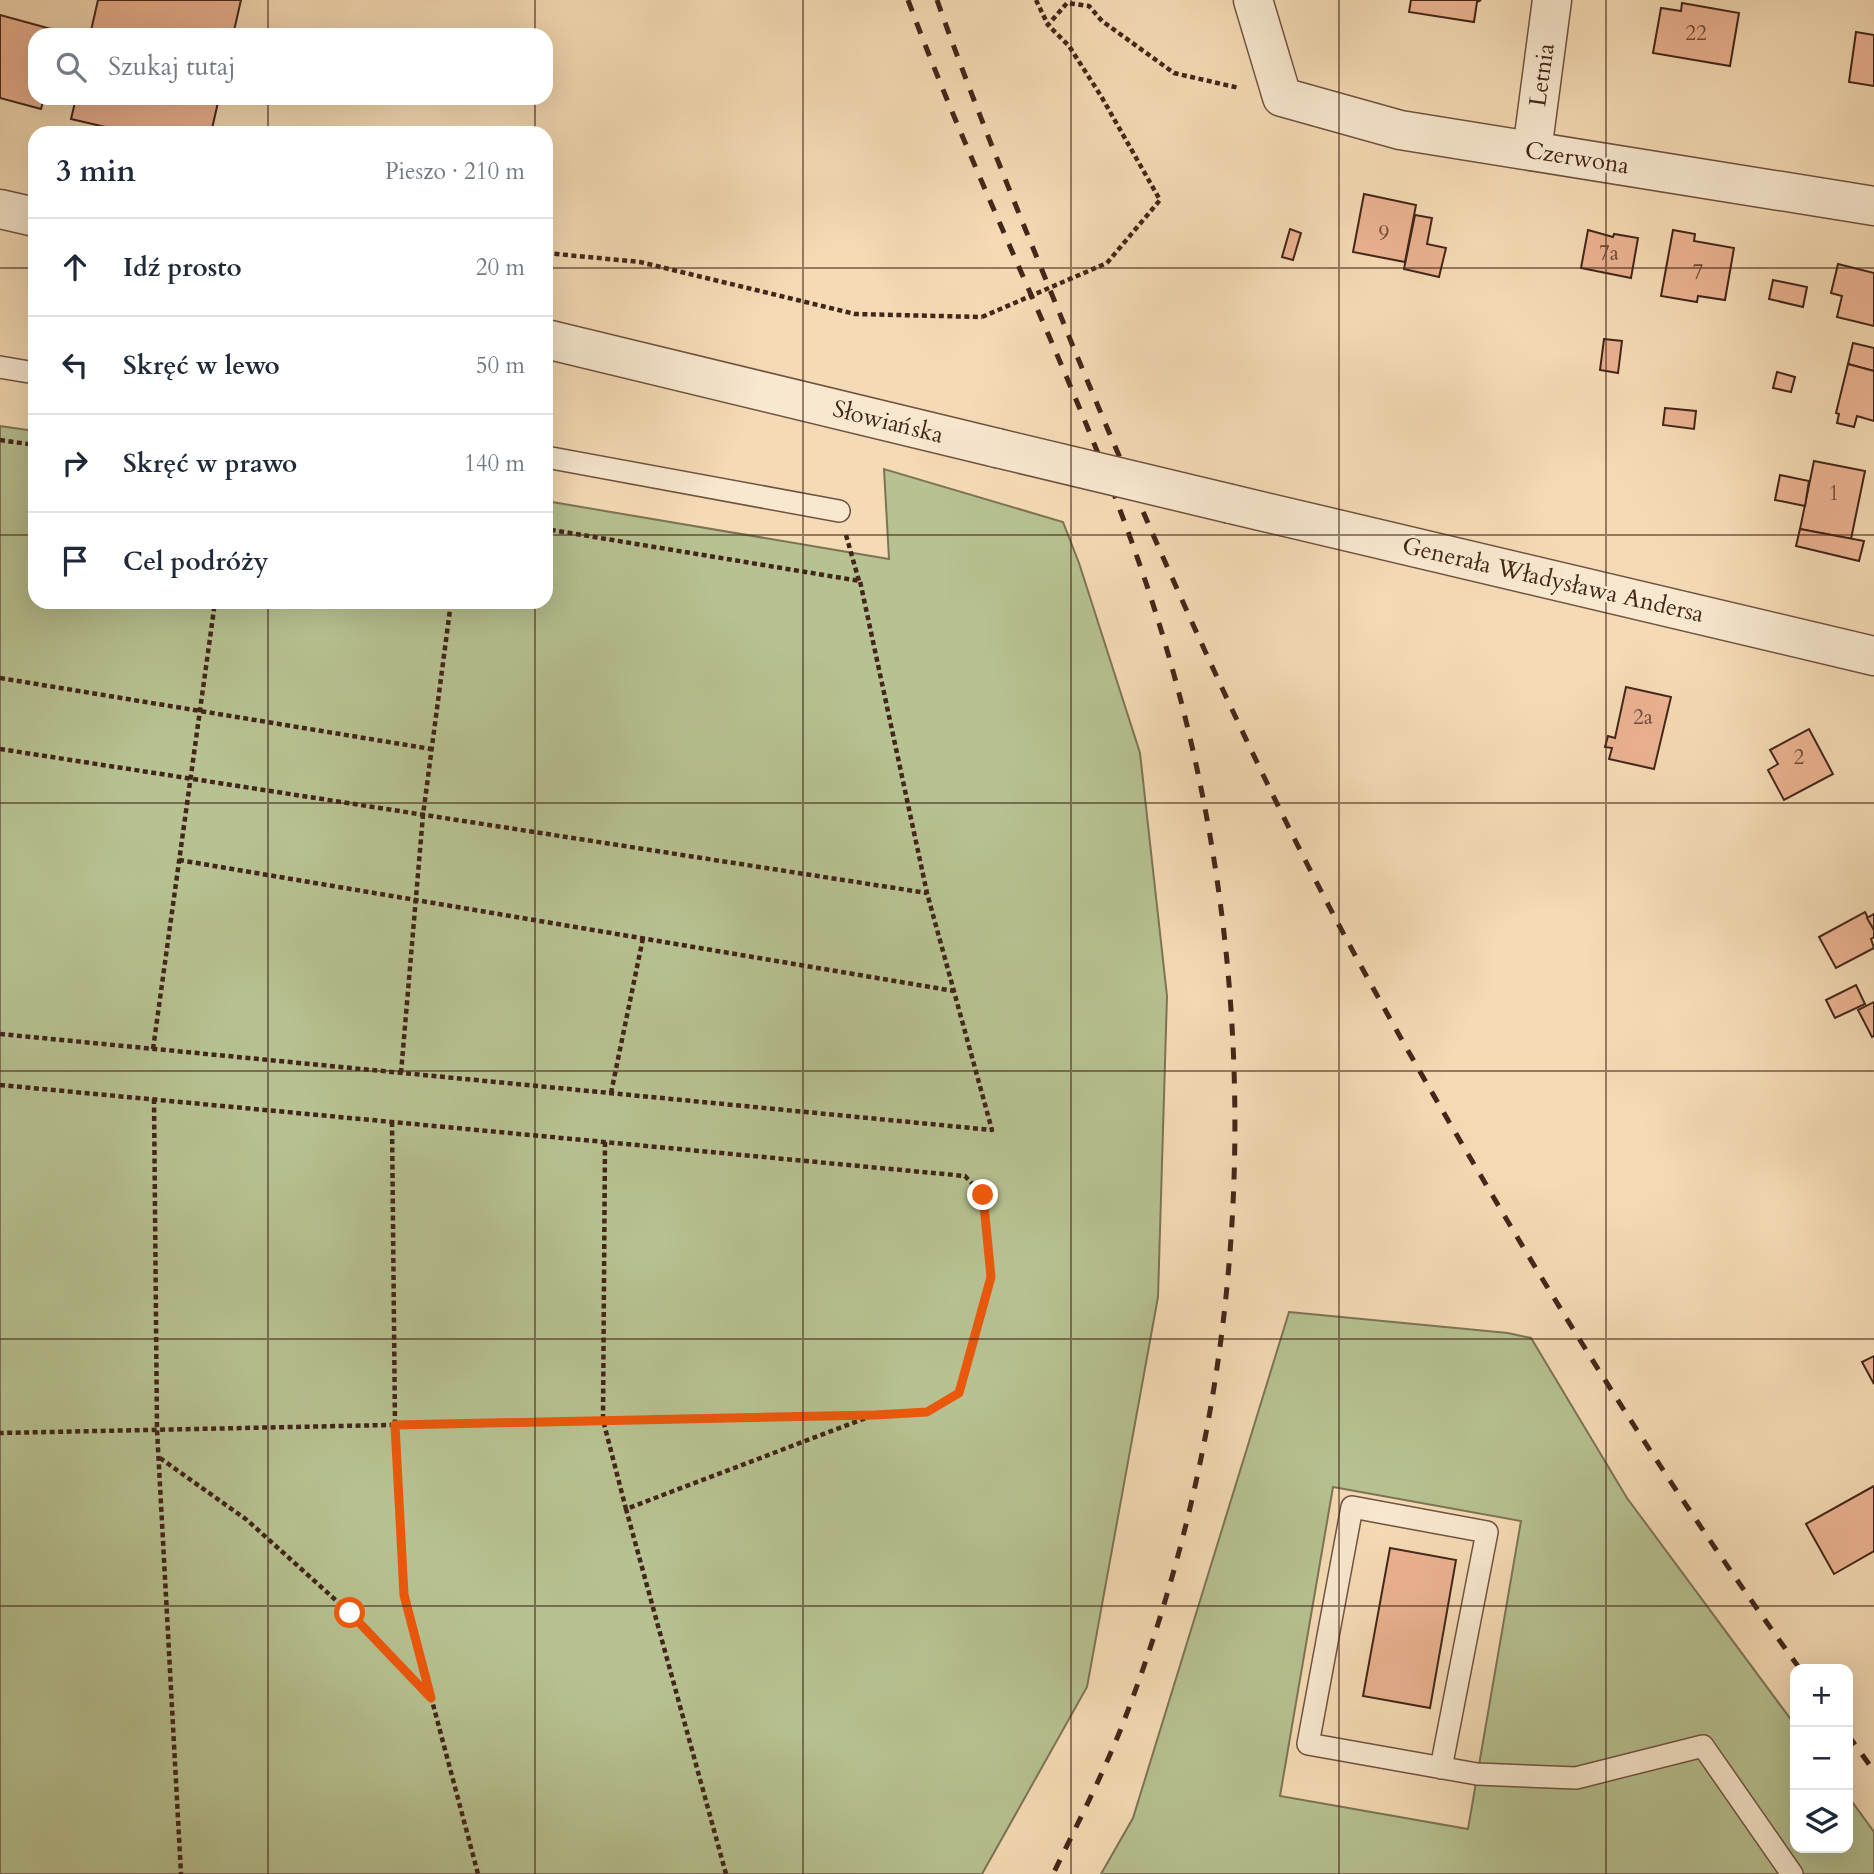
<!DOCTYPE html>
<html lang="pl">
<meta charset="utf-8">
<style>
:root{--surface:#fff;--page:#f6f6f7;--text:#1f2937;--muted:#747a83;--line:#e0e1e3}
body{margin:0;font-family:Cardo,serif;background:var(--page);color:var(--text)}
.controls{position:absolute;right:21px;bottom:21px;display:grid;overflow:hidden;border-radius:14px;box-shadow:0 7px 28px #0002}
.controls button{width:63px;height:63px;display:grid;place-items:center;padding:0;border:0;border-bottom:2px solid var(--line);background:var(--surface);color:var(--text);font:35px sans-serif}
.stop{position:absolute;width:21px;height:21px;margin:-16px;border:5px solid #ea580c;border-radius:50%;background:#fff}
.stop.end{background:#ea580c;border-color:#fff;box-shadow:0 2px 7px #0008}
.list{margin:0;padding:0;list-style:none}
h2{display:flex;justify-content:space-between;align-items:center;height:91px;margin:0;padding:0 28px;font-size:30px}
h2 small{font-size:23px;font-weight:400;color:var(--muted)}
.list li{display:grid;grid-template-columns:46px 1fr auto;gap:21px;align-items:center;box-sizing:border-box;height:98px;padding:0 28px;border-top:2px solid var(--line)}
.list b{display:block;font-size:26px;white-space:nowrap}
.list em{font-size:23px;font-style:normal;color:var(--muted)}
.icon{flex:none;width:38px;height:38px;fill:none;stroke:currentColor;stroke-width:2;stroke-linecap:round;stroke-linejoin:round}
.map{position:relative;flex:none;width:1874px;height:1874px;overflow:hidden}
.search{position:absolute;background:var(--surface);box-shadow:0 7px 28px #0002;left:28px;top:28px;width:525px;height:77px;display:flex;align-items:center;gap:18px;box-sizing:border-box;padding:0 24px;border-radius:21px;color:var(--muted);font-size:26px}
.panel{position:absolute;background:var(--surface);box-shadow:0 7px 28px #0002;left:28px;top:126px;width:525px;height:483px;border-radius:21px}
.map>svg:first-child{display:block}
.green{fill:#b7c191;stroke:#7d7456;stroke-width:2;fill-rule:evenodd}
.building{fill:#ecb392;stroke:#43261a;stroke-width:2}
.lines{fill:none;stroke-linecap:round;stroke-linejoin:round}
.service-casing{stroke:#705341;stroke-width:24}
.minor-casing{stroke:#705341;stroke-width:41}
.tertiary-casing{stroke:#705341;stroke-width:41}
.path{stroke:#43261a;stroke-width:4.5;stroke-dasharray:5 3.5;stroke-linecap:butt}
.service{stroke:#f8e8cf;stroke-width:21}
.minor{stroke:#f8e8cf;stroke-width:38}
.tertiary{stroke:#f8e8cf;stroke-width:38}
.rail{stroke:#43261a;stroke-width:5;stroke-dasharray:12 12;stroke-linecap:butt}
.tertiary-bridge-casing{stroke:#705341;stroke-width:41;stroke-linecap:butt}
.path-bridge{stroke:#43261a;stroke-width:4.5;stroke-dasharray:5 3.5;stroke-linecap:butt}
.tertiary-bridge{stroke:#f8e8cf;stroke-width:38}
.route{stroke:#ea580c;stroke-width:9}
.grid{fill:none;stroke:#43261a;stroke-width:2;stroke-opacity:0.55}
.labels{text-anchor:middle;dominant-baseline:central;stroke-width:5;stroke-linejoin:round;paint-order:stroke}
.number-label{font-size:21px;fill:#6d4938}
.street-label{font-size:24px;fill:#43261a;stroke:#f8e8cf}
</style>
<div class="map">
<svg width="1874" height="1874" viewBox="0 0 1874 1874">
<rect width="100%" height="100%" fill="#f5dbb5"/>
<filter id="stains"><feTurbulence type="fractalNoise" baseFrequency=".00286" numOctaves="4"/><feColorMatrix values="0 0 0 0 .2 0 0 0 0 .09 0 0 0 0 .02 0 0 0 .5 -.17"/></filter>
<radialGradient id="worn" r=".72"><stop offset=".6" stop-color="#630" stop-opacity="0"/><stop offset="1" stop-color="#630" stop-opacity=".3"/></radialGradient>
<g class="green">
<polygon points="0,426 35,431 35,602 546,602 546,501 889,559 884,469 1063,522 1079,563 1140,753 1167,996 1158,1297 1087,1687 982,1874 0,1874"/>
<path d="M1289,1312L1508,1333L1531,1338L1627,1498L1795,1725V1848H1848V1796L1874,1832V1874H1101L1133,1818ZM1333,1487L1521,1521L1468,1829L1280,1796Z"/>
</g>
<g class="building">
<polygon points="98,0 241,0 233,35 90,35"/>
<polygon points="1411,0 1481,0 1477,2 1474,22 1409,12"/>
<polygon points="1682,3 1739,13 1730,66 1653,53 1661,8 1681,11"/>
<polygon points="0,15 62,32 61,35 35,35 35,98 44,98 41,109 0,98"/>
<polygon points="1856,32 1874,35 1874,86 1849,82"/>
<polygon points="76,98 219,98 211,133 131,133 71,119"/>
<polygon points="1364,194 1416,205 1405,262 1353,252"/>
<polygon points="1415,215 1432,218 1427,244 1446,248 1439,277 1404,269"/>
<polygon points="1290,229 1301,233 1293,260 1282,257"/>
<polygon points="1588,230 1613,237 1614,234 1638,238 1631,278 1581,268"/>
<polygon points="1673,230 1695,234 1694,241 1734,248 1725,300 1698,296 1697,302 1661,296"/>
<polygon points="1838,264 1874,273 1874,326 1837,317 1842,296 1831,293"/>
<polygon points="1773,280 1807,287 1803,307 1769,299"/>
<polygon points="1604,339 1622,341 1618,373 1600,370"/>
<polygon points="1853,343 1874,348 1874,371 1848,364"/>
<polygon points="1848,364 1874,371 1874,421 1857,416 1854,427 1837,423 1839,414 1836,413"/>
<polygon points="1777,372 1795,377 1791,392 1773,388"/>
<polygon points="1665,408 1696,411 1694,429 1663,425"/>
<polygon points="1814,461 1865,471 1851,539 1800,529"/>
<polygon points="1780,475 1809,481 1805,506 1775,500"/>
<polygon points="1800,529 1864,541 1859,561 1796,546"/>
<polygon points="1626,687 1671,697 1654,769 1609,759 1612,748 1605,747 1608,736 1615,738"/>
<polygon points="1809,729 1833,774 1784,800 1768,770 1778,764 1770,750"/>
<polygon points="1865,912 1874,930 1874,937 1871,939 1874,948 1836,968 1819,937"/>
<polygon points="1874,914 1874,930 1867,918"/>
<polygon points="1856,985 1865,1004 1835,1018 1826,1000"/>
<polygon points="1874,1002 1874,1036 1872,1037 1858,1010"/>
<polygon points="1874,1356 1874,1384 1862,1362"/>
<polygon points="1874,1486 1874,1551 1834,1574 1806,1524"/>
<polygon points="1390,1548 1456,1560 1430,1708 1363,1696"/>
</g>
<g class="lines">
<defs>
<g id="service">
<polyline points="0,367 35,373"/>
<polyline points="546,457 839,511"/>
<polyline points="1441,1768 1487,1532 1352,1507 1308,1744 1477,1774 1576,1778 1703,1746 1792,1874"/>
</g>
<g id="minor">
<polyline points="1253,0 1282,97 1400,130 1874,206"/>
<polyline points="1532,151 1552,0"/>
</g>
<g id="tertiary">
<polyline points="0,209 35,217"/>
<polyline points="546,339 997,448"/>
<polyline points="1231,504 1874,656"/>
</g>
</defs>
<use href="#service" class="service-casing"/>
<use href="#minor" class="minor-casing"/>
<use href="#tertiary" class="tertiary-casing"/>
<g class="path">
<polyline points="1036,0 1048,25"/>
<polyline points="546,253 640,262 855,314 982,317"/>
<polyline points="1107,263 1160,200 1101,96 1069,46 1048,25 1067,3 1089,6 1102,21 1174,73 1239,88"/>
<polyline points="0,440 35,445"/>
<polyline points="846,535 859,581"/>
<polyline points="0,678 431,749"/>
<polyline points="0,749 927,893"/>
<polyline points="179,860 954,991"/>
<polyline points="0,1034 992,1130 927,893 860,581 546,529"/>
<polyline points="153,1049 215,602"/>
<polyline points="401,1073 423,815 451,602"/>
<polyline points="0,1085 965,1176 983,1195 991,1277 959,1393 927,1412 875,1415 0,1433"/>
<polyline points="611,1093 643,938"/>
<polyline points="154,1099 157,1430 181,1874"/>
<polyline points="392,1122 395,1425 404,1595 478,1874"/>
<polyline points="605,1142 603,1420 626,1509"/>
<polyline points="160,1458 247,1520 350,1613 430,1697"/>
<polyline points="726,1874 626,1509 871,1416"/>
</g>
<use href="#service" class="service"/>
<use href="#minor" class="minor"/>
<use href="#tertiary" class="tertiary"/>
<g class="rail">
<path d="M908,0C980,194 1076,378 1143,574C1272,952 1266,1360 1120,1731C1100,1780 1076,1827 1053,1874"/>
<path d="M937,0C978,116 1026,230 1072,344C1141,510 1213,675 1293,836C1351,952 1415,1065 1481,1176C1580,1345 1685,1510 1800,1669"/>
<polyline points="1848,1735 1874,1771"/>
</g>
<defs>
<polyline id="tertiary-bridge" points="997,448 1231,504"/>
</defs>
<use href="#tertiary-bridge" class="tertiary-bridge-casing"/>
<polyline class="path-bridge" points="982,317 1107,263"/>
<use href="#tertiary-bridge" class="tertiary-bridge"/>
</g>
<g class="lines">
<polyline class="route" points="350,1613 431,1698 404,1595 395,1425 875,1415 927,1412 959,1393 991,1277 983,1195"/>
</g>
<path class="grid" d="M268,0V35M535,0V35M803,0V1874M1071,0V1874M1339,0V1874M1606,0V1874M268,98V133M535,98V133M0,268H35M546,268H1874M0,535H35M546,535H1874M268,602V1874M535,602V1874M0,803H1874M0,1071H1874M0,1339H1874M0,1606H1874"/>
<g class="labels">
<g class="number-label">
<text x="1696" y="33">22</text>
<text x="1384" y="233">9</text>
<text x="1609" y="253">7a</text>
<text x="1698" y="272">7</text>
<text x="1834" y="493">1</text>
<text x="1643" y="717">2a</text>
<text x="1799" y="757">2</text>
</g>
<g class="street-label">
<text transform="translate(1542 75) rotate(-82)">Letnia</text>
<text transform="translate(1577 158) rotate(9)">Czerwona</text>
<text transform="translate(888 422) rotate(14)">Słowiańska</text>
<text transform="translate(1553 580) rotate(13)">Generała Władysława Andersa</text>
</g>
</g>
<rect width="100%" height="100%" filter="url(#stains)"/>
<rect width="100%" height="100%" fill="url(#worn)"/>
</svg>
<div class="controls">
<button>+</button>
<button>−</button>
<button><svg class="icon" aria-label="layers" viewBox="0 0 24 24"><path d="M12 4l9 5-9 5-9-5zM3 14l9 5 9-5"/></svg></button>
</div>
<div class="stop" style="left:350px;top:1613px"></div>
<div class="stop end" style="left:983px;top:1195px"></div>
<div class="search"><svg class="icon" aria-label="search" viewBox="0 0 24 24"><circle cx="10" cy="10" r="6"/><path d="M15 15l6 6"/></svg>Szukaj tutaj</div>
<section class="panel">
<h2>3 min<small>Pieszo · 210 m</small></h2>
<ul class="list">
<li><svg class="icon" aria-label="ahead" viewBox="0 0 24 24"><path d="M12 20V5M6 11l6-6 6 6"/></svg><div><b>Idź prosto</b></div><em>20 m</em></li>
<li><svg class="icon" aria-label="left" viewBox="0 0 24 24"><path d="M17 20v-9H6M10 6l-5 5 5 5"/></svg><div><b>Skręć w lewo</b></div><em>50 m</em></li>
<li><svg class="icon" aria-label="right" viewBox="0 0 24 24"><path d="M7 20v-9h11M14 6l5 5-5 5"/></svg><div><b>Skręć w prawo</b></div><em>140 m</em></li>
<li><svg class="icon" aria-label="arrive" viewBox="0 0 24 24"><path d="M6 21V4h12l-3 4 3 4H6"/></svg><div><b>Cel podróży</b></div></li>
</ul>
</section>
</div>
